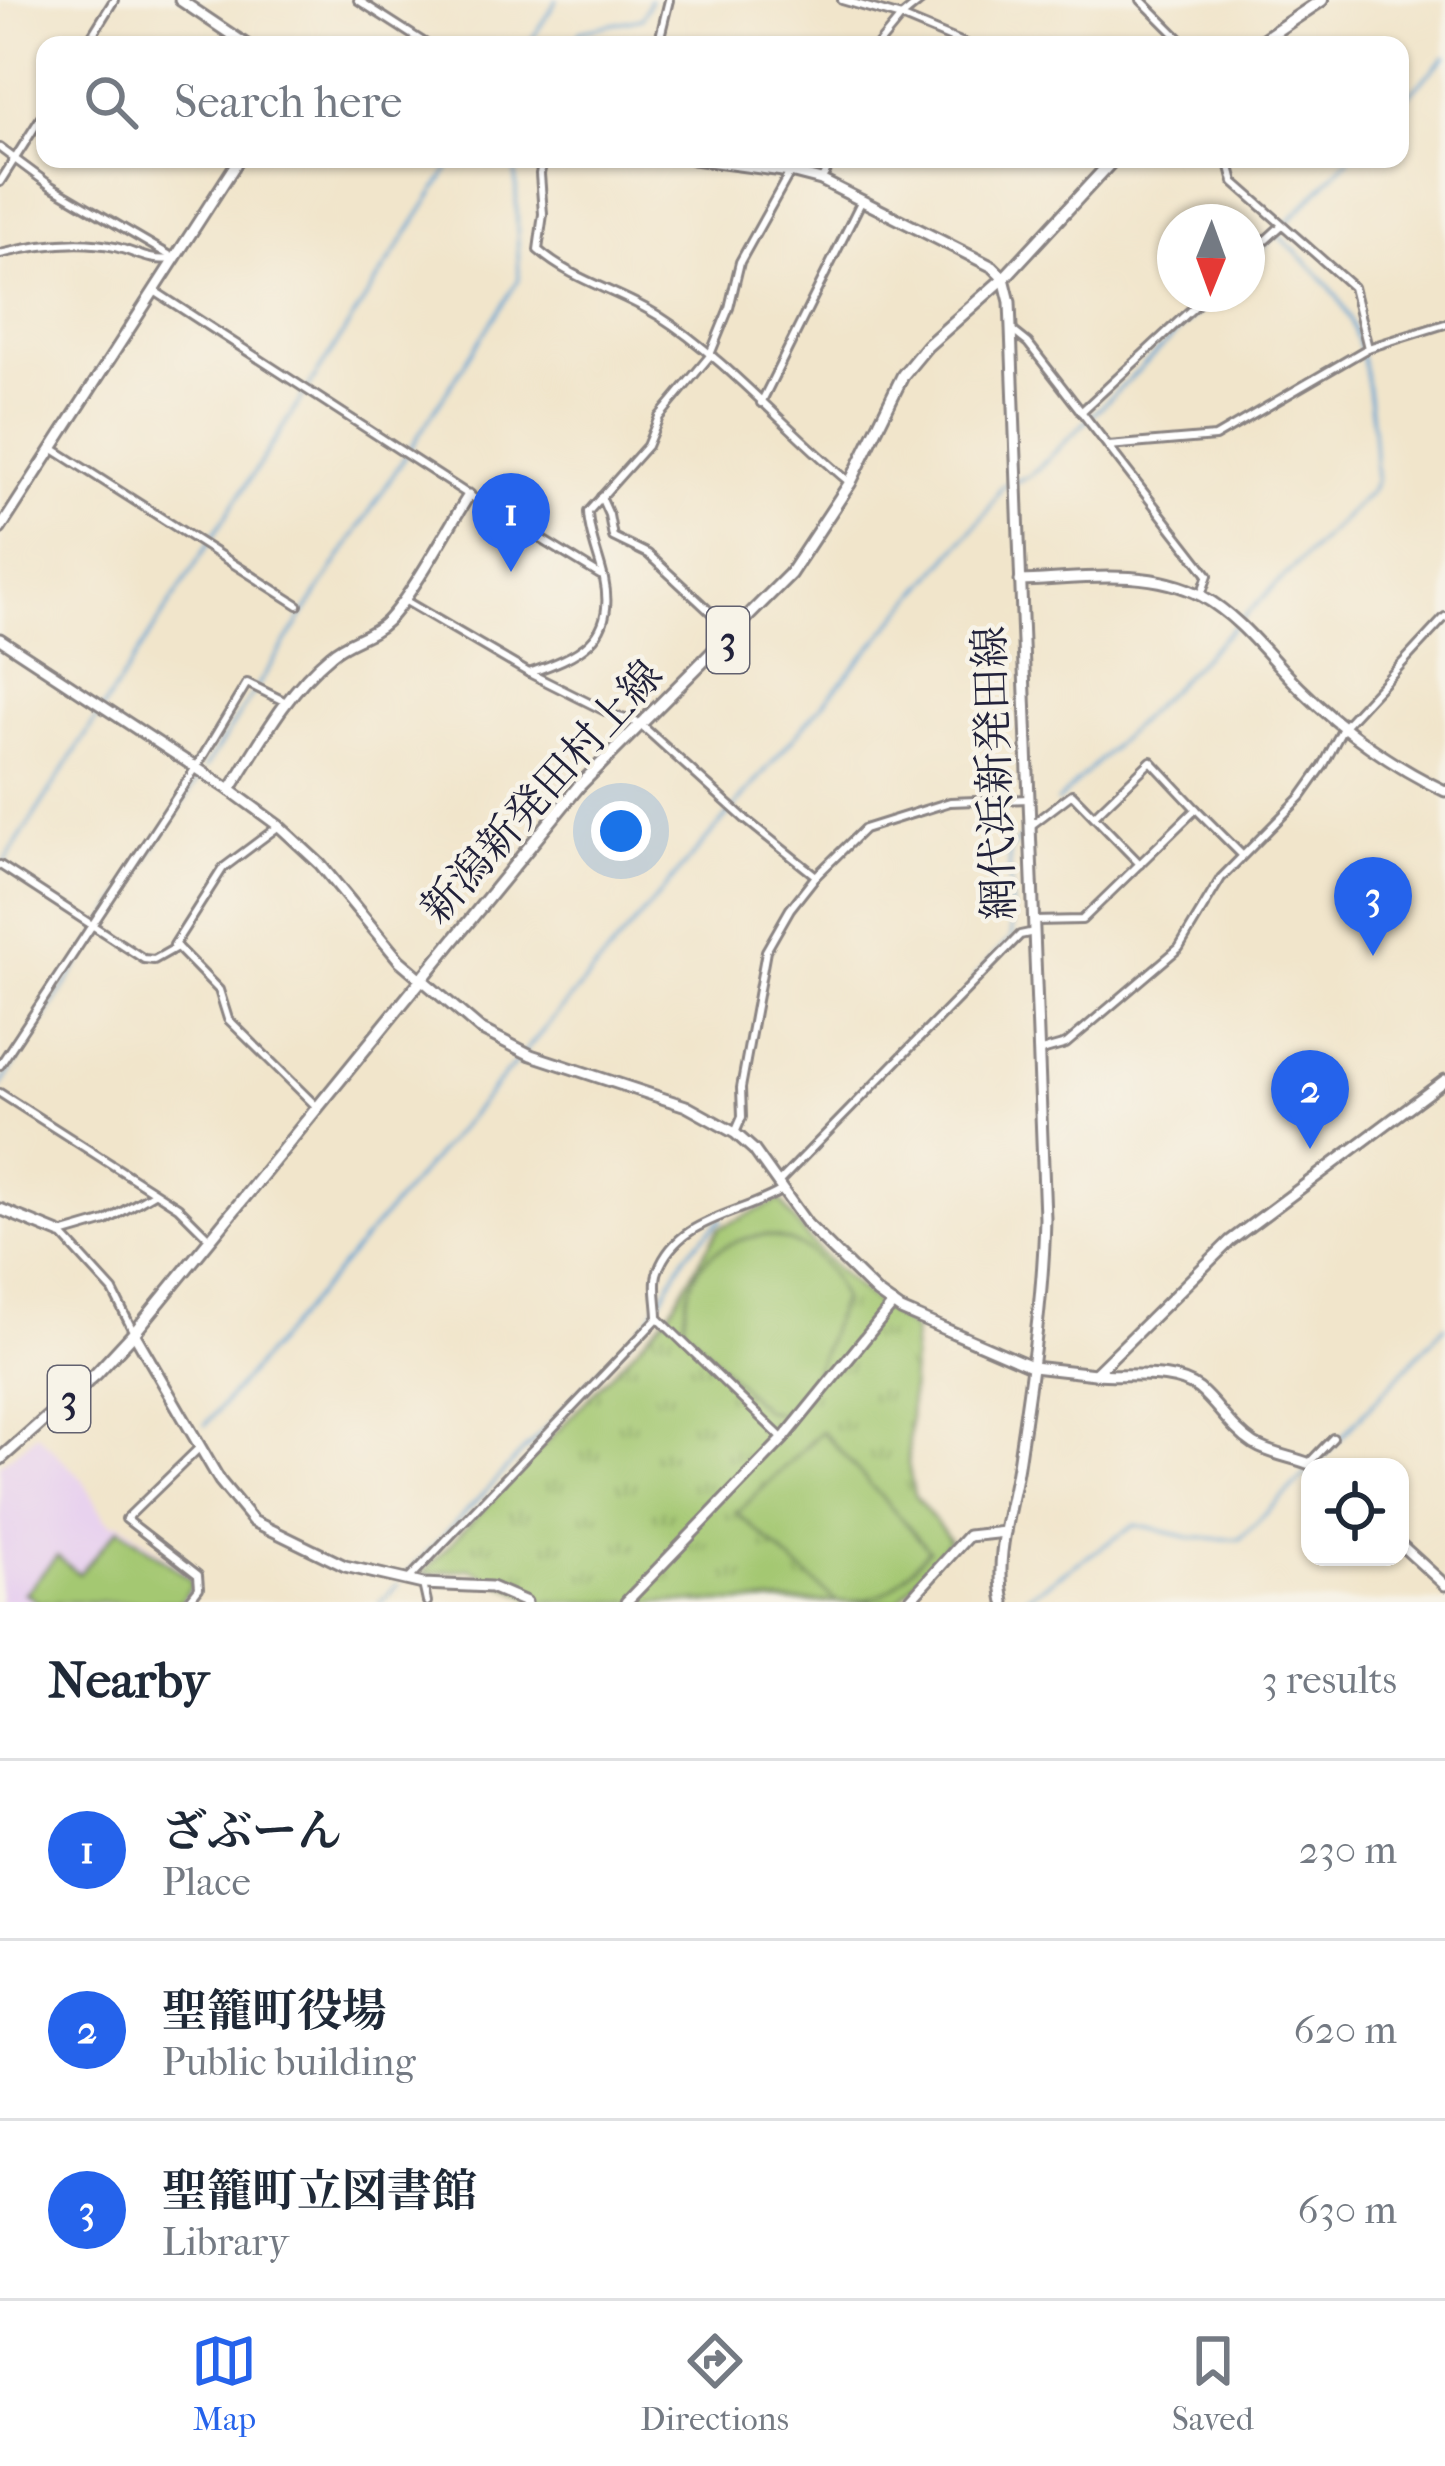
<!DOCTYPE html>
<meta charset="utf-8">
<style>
:root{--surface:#fff;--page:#f6f6f7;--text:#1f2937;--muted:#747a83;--line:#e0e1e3;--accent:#2563eb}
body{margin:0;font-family:"IM FELL French Canon","Noto Serif JP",serif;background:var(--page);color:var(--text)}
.controls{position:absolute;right:36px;bottom:36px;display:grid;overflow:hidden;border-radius:24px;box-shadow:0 3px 9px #0004}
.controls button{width:108px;height:108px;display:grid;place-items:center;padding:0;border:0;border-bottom:3px solid var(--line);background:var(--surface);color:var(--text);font:60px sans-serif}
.compass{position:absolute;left:1157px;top:204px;width:108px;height:108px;border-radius:50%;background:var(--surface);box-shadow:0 3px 9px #0004;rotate:181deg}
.you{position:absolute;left:621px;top:831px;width:42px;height:42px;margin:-30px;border:9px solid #fff;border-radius:50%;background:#1a73e8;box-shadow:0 0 0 18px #1a73e833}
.badge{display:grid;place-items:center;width:78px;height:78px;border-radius:50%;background:var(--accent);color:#fff;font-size:39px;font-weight:700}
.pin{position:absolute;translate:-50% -99px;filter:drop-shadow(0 3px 6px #0008)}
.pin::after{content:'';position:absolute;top:63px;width:42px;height:36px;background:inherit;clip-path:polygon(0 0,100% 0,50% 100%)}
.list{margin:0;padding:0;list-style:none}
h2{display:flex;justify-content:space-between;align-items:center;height:156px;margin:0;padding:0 48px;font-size:51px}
h2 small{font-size:39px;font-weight:400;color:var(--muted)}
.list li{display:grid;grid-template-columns:78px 1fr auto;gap:36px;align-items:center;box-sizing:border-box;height:180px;padding:0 48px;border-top:3px solid var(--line)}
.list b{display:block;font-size:45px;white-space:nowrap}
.list p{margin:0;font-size:39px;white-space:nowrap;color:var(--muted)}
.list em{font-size:39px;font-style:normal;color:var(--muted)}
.icon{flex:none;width:66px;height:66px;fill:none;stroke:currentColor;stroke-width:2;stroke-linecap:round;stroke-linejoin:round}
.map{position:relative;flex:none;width:1445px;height:1602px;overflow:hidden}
.search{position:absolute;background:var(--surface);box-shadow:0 3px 9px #0004;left:36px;right:36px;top:36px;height:132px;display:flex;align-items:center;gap:30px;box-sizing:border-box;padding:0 42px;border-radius:24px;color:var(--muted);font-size:45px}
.sheet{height:696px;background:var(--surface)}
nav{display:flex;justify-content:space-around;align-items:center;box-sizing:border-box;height:168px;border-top:3px solid var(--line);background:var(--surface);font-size:33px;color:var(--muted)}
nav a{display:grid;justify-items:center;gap:6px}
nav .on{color:var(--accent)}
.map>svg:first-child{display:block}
.built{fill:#e8d2ee}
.park{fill:url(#park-tufts);stroke:#637556;stroke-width:3}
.pitch{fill:#a4c872;stroke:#637556;stroke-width:3}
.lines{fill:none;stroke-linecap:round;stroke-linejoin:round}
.stream{stroke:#5da0d1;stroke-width:3}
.street-casing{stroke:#8a8483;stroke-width:12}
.secondary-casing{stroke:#8a8483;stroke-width:15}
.primary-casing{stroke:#8a8483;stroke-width:16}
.street{stroke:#fff;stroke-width:6}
.secondary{stroke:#fff;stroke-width:9}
.primary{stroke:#fff;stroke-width:10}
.labels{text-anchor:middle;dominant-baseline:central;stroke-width:9;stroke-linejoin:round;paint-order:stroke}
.shield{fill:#f7f3e8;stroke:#62616f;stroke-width:3}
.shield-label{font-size:39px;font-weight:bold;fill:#22223b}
.street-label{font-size:42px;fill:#22223b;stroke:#f7f3e8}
</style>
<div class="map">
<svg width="1445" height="1602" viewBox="0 0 1445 1602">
<defs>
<pattern id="park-tufts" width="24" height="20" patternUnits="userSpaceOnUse" patternTransform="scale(3)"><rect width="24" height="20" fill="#a4c872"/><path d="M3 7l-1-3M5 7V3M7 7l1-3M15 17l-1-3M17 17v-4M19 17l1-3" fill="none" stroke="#85a25f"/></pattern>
</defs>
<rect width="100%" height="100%" fill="#f7f3e8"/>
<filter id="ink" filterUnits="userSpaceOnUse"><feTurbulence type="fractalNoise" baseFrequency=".00833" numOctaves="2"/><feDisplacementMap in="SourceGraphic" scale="24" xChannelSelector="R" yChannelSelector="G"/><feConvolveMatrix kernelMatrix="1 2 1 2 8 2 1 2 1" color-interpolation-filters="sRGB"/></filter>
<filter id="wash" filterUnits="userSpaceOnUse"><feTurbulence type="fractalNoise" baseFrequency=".004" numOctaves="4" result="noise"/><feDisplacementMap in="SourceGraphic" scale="48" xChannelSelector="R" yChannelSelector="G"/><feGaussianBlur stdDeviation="2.7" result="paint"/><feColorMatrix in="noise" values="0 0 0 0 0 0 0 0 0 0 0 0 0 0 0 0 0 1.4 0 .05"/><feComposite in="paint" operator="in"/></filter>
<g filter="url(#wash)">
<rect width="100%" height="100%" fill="#f1e5cb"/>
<polygon class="built" points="37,1434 82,1479 105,1518 112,1524 120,1523 196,1580 198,1586 185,1602 0,1602 0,1465"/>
<path class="park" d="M781,1200C812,1254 863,1295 914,1330L908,1463L914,1495L950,1540L897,1602H539L470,1569L422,1574L668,1314L719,1228Z"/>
<g class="pitch">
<path d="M765,1235C806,1242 828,1260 842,1298C827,1335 816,1394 781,1414L764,1410L684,1326C685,1270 709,1242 765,1235Z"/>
<path d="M822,1431L929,1550C895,1586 889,1602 837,1602L737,1513Z"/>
<polygon points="119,1528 189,1578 192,1585 180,1602 38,1602 25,1593 57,1556 79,1574"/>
</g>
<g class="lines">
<g class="stream">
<polyline points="528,45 557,0"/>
<polyline points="574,45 580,31 642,18 650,0"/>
<polyline points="1400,104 1445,57"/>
<polyline points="1247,264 1349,159"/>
<polyline points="205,768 519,279 515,159"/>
<path d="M1057,802L1371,491L1376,481C1375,432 1367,346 1342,304C1326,278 1299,256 1277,234"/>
<polyline points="0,869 455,159"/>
<polyline points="974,978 1012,937 1009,851 1028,830"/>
<polyline points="0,1087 200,776"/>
<polyline points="782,1185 821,1143"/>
<polyline points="205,1425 987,512 1002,486 1030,476 1217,294"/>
<polyline points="1322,1458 1445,1326"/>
<polyline points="404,1577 651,1317 686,1254 722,1219"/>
<polyline points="380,1602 398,1584"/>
<polyline points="1019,1602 1135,1525 1192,1538 1240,1539 1309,1471"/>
</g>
</g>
</g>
<g filter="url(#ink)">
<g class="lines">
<defs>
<g id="street">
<polyline points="358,0 428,45"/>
<polyline points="842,0 901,17 968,45"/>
<polyline points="1141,0 1186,45"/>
<polyline points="86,45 114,0"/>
<polyline points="658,45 669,0"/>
<polyline points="878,45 901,17 922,0"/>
<polyline points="0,148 51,186 174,258"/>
<path d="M543,159L540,174L543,214L538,250C573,281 620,291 659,316C725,358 787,430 848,481"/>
<polyline points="1228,159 1234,182 1353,287 1368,348"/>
<polyline points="821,180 834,159"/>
<polyline points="0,182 45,111"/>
<path d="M0,254C36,245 78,239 115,247C136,252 149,262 171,259"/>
<polyline points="1247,257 1281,226"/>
<polyline points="156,292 469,495 600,575"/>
<polyline points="1013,331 1028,343 1208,575 1201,595"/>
<polyline points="761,403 861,202"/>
<polyline points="1081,412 1208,294"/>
<polyline points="1108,446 1215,437 1368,348 1445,324"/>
<polyline points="52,448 298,605"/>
<polyline points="601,497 609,515 613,537 648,554 734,634"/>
<polyline points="404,600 529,673 615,716 639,723 745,819 816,876"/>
<path d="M529,673C578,656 617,640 604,579C599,556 589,536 588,512L647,446L659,417L709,357L729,308L740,262L790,172"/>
<polyline points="1094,816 1151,761 1196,809"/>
<polyline points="1030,826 1072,794 1140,864"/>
<polyline points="0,865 144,959 154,960 177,947 174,945 223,868 279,826"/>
<polyline points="1034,921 1082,920 1196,809 1242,855"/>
<polyline points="177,947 219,990 228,1019 317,1107"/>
<polyline points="1038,1052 1066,1044 1179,948 1221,878 1301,797 1323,766 1344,726 1445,617"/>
<polyline points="0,1065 197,766 247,683 286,702"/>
<polyline points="0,1093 178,1207 208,1237"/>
<polyline points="735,1133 742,1117 741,1088 766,951 790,909 816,876 864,829 950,802 1028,799"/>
<polyline points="778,1183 1020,935 1034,932"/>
<path d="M782,1190C739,1216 678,1217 658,1271C653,1283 658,1304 658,1318L783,1439"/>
<polyline points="61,1234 106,1221 154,1193"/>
<polyline points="62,1235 113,1291 134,1333"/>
<polyline points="1309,1463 1333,1438"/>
<polyline points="408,1580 658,1318"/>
<polyline points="423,1584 427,1602"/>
<polyline points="188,1602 199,1588 198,1575 126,1519 199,1448"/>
</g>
<g id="secondary">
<polyline points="180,0 247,45"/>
<path d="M693,159L790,172L821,180L993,267L1004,278L1010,302L1045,1218C1043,1302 1030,1383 1018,1465C1011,1510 994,1556 1004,1602"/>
<path d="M469,495C447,529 413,594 387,621C371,637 348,640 331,655C287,691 260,742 230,790L279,826L320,864L399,960L480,1029L531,1055L686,1106L735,1133L754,1150L807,1224L877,1293L901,1310L1033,1367L1095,1374L1230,1241L1445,1080"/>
<polyline points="0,529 239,159"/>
<path d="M1020,581C1078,579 1148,567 1202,596C1243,619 1269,658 1302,690C1342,730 1394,767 1445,791"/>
<polyline points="0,639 230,790"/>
<polyline points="0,1209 61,1234"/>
<polyline points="134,1333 220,1481 253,1521 345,1566 423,1584 491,1587 526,1602"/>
<path d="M1095,1374C1126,1377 1173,1369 1199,1389C1219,1406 1231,1429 1254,1444C1273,1456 1297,1457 1317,1467"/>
<polyline points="1400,1544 1445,1585"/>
<polyline points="626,1602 783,1439 893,1304"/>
<polyline points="908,1602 968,1536 1005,1532"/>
</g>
<g id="primary">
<polyline points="1255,45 1322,0"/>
<polyline points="0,1459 96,1374 134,1333 579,786 790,574 850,483 903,375 927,346 1004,278 1114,159"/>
</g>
</defs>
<use href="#street" class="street-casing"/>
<use href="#secondary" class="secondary-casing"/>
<use href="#primary" class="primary-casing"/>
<use href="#street" class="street"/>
<use href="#secondary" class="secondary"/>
<use href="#primary" class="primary"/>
</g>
</g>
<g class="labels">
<g class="shield">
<rect x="707" y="607" width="42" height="66" rx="9"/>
<rect x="48" y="1366" width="42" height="66" rx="9"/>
</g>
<g class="shield-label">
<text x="728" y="640">3</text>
<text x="69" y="1399">3</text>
</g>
<g class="street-label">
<text transform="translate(995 773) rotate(-92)">網代浜新発田線</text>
<text transform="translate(542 792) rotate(-48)">新潟新発田村上線</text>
</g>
</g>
</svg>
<div class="controls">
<button><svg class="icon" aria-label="locate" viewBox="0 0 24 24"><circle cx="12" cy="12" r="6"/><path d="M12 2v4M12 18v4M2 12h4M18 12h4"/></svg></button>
</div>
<svg class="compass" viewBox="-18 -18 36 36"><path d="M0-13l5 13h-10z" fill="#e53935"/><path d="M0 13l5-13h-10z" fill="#747a83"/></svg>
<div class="you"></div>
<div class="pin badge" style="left:511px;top:572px">1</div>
<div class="pin badge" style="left:1310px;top:1149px">2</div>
<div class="pin badge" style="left:1373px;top:956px">3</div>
<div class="search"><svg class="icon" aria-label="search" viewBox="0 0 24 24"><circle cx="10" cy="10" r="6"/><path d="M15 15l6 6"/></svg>Search here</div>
</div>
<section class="sheet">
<h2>Nearby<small>3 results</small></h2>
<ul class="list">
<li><span class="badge">1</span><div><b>ざぶーん</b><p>Place</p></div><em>230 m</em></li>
<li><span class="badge">2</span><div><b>聖籠町役場</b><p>Public building</p></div><em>620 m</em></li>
<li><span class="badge">3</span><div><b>聖籠町立図書館</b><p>Library</p></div><em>630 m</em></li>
</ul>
</section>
<nav>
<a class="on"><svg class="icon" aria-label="map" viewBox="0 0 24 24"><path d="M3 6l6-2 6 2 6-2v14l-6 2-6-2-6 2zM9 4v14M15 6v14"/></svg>Map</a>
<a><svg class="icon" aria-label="directions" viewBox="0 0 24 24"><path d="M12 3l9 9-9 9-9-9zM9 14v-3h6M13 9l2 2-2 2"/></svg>Directions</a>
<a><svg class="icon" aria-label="saved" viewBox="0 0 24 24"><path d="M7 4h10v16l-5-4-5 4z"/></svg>Saved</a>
</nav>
